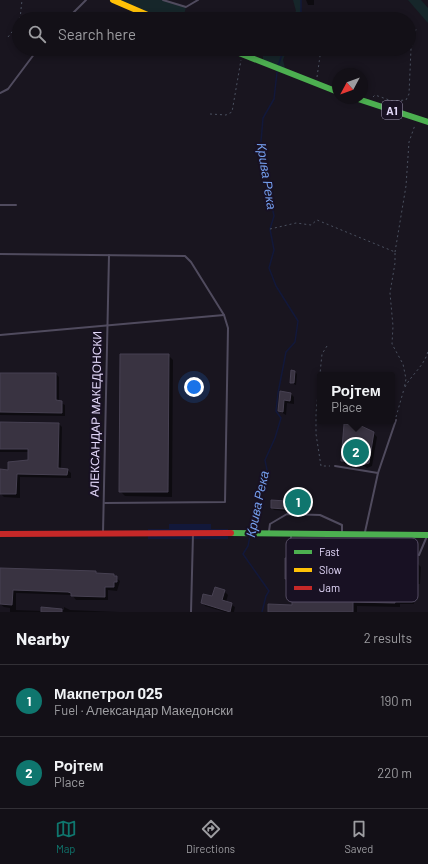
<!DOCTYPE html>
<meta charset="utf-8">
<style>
:root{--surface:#131017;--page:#1c1920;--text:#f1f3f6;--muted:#9d9da1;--line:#323036;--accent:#0f766e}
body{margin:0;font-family:Barlow,sans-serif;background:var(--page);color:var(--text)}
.compass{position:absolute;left:332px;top:68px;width:36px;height:36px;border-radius:50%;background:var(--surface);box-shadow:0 2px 6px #0003;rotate:229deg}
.you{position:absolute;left:194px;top:387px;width:14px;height:14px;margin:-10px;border:3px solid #fff;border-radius:50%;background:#1a73e8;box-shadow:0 0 0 6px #1a73e833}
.badge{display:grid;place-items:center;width:26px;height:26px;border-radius:50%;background:var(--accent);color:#fff;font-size:13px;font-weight:700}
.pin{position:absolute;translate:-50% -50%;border:2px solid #fff;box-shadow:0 1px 4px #0006}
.popup{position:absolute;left:317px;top:372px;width:78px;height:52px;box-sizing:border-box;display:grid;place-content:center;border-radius:4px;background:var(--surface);filter:drop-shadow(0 1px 3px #0005);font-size:13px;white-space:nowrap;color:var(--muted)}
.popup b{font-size:15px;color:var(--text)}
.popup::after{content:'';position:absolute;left:50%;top:100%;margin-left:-8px;border:8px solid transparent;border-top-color:var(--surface)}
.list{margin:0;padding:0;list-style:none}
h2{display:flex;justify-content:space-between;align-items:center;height:52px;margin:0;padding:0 16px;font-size:17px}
h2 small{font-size:13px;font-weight:400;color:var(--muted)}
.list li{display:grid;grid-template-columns:26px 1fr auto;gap:12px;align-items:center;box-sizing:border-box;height:72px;padding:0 16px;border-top:1px solid var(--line)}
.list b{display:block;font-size:15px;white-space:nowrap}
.list p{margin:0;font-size:13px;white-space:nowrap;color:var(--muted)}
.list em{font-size:13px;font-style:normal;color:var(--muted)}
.icon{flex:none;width:22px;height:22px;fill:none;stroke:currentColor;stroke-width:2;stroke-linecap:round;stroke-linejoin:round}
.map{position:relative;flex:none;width:428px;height:612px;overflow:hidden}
.search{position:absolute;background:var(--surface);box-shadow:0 2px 6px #0003;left:12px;right:12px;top:12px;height:44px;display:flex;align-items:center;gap:10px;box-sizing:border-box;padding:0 14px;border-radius:22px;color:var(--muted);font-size:15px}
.sheet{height:196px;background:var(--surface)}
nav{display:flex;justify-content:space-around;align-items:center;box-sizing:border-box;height:56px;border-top:1px solid var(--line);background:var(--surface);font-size:11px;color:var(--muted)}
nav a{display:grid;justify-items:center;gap:2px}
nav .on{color:var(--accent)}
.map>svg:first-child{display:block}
.green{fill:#16262a}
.water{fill:#12183a}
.shadow{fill:#0007}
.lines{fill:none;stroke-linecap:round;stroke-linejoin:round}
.stream{stroke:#12183a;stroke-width:1.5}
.building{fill:#393341;stroke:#474152}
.path{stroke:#4b5160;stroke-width:1;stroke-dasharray:2 3;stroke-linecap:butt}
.lane{stroke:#504b5e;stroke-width:2}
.fast{stroke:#4caf50;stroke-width:6}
.slow{stroke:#ffc107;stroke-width:6}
.jam{stroke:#c62828;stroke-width:6}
.labels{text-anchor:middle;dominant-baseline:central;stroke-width:4;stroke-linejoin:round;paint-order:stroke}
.shield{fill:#181123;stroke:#a69cba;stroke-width:1}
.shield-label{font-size:11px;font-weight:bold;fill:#e3d8fa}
.street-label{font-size:12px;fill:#e3d8fa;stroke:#181123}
.water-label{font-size:13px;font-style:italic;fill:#749eed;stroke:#181123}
.key{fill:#181123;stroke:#554d64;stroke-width:1}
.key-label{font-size:11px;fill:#e3d8fa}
</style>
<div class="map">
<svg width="428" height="612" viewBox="0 0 428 612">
<rect width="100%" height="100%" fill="#19151f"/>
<g class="green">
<polygon points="113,0 163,0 186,7 183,19 157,19"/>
<polygon points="293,0 301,0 301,15 299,19 290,19 296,11"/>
<polygon points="408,0 421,0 428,8 428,23"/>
<polygon points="266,49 287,49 283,60 286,72 263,63 263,53"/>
</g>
<polygon class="water" points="169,524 211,524 211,529 228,529 228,539 148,539 148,529 169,529"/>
<g class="shadow">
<polygon points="306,0 314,0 314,5 308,5"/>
<polygon points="168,355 173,360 172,497 125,496 120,491"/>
<polygon points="295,372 297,374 296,385 291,383"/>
<polygon points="0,374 56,374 59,377 59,402 65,405 65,416 0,415"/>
<polygon points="281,393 291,394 294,397 294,404 287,403 286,415 279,411"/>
<polygon points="0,423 59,424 62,427 61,469 67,470 71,473 71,478 20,477 20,498 4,497 1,494 9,471 29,461 29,452 0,452"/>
<polygon points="373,433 377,437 372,466 367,468 364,466 345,464 342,460"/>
<polygon points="298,500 306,507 302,510 302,513 296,511"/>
<polygon points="286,502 288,505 287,511 274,510 272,508"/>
<polygon points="302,555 401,557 406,561 416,562 421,567 420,584 416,584 416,599 414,599 414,604 400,604 400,607 357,606 357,612 269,612 292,606 293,583 286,578 302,560"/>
<polygon points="0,569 113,575 120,581 117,591 108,590 108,600 76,600 72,595 16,593 16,610 42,611 42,608 64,610 64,607 70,610 119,612 10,612 10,608 4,607 0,604"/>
<polygon points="224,591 228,595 226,602 235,607 234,612 225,612 205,606 202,602"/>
</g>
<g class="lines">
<g class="stream">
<polyline points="299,19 301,15 301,0"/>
<polyline points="278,66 284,49"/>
<polyline points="251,532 267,470 265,460 275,438 281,418 276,411 278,393 286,352 295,342 298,321 276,286 269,268 274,250 270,229 274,216 266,177 266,155 261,141 263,118 274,99 277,72"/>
<polyline points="250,536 248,546 243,554 269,591 266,596 262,612"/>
</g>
</g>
<g class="building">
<polygon points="120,354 169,354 168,492 119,492"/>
<polygon points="291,370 295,371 294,383 290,383"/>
<polygon points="0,373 56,373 56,400 62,401 62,413 0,412"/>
<polygon points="280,391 291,393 290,401 284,400 283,412 278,411"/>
<polygon points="0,422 59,423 58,468 68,469 67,475 17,474 16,494 0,494 0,469 8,470 8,462 28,460 28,449 0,449"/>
<polygon points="344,424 357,426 357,424 374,432 369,463 362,465 359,462 341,461"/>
<polygon points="298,499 305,505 301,508 301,512 295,512 296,508 292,505"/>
<polygon points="271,500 286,501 285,509 271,508"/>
<polygon points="301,554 401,556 401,560 416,561 416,579 412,579 412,594 409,594 409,600 395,599 395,603 353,602 353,612 268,612 268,604 292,605 292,579 285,579 285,558 301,558"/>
<polygon points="0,568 96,571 96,573 114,574 114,576 117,576 117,582 114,582 114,587 105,587 105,597 71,596 71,593 68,592 13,590 12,605 0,604"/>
<polygon points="215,587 225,590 222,600 232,603 230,612 201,603 203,594 212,596"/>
<polygon points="41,607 62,609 62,612 41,612"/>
</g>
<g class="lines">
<g class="path">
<polyline points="20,19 22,0"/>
<polyline points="326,19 327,15"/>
<polyline points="8,37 19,23"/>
<polyline points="317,77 321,49"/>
<polyline points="373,97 375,95 392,101 406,100 409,94 411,49 416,29"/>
<polyline points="210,114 226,115 232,112 241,60"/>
<polyline points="270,229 296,223 311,225 317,220 395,252 395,263 390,293 393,326 392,344 403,364 406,379 404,389"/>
<polyline points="395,252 406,186 409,142 415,125"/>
<polyline points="327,346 322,354 316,413 316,434 321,466 330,466"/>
<path d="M405,387C412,374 425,365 428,351"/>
<polyline points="396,417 404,389"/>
</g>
<g class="lane">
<polyline points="163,0 186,7 198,0"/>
<polyline points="67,19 86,0"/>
<polyline points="0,93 8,89 38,49"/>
<polyline points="0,205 16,205"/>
<polyline points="0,254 185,256 191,262 224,315 228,328 225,502 105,503"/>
<polyline points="0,335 224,315"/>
<polyline points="335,466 378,473"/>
<polyline points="269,531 270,524 287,514 320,515 342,525 342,532"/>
<polyline points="365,532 378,473 396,420"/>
<polyline points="103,533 109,255"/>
<polyline points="291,534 291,551"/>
<polyline points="419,555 427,536"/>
<polyline points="191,612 193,534"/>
</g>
<g class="fast">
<polyline points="229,49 338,92"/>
<polyline points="355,98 428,122"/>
<polyline points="231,533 428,535"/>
</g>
<polyline class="slow" points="113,0 157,19"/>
<polyline class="jam" points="0,534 231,533"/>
</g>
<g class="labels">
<rect class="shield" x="382" y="101" width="20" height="18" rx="3"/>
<g class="shield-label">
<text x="392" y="110">A1</text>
</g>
<g class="street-label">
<text transform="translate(95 414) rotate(-89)">АЛЕКСАНДАР МАКЕДОНСКИ</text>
</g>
<g class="water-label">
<text transform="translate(267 176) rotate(81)">Крива Река</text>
<text transform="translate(257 504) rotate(-78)">Крива Река</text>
</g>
</g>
<rect x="286" y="538" width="132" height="64" rx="6" class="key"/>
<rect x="294" y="550" width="18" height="4" fill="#4caf50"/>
<rect x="294" y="568" width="18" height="4" fill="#ffc107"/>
<rect x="294" y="586" width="18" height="4" fill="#c62828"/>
<g class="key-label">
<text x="319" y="556">Fast</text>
<text x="319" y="574">Slow</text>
<text x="319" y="592">Jam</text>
</g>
</svg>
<svg class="compass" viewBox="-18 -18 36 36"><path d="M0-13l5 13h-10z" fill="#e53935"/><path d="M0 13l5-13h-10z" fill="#9d9da1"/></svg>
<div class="you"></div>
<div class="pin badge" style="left:298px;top:502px">1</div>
<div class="pin badge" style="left:356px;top:452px">2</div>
<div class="popup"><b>Ројтем</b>Place</div>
<div class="search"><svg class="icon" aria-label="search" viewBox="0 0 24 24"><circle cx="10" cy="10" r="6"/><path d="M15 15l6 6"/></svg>Search here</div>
</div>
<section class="sheet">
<h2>Nearby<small>2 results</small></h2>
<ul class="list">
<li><span class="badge">1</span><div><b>Макпетрол 025</b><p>Fuel · Александар Македонски</p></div><em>190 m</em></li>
<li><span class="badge">2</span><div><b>Ројтем</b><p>Place</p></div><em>220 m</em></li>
</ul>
</section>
<nav>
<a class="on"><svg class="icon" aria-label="map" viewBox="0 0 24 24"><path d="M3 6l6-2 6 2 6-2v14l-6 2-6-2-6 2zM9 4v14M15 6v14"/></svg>Map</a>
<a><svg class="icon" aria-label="directions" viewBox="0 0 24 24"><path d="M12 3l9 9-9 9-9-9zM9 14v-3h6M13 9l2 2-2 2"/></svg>Directions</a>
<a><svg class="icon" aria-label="saved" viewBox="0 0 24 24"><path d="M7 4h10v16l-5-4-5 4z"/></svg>Saved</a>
</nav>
